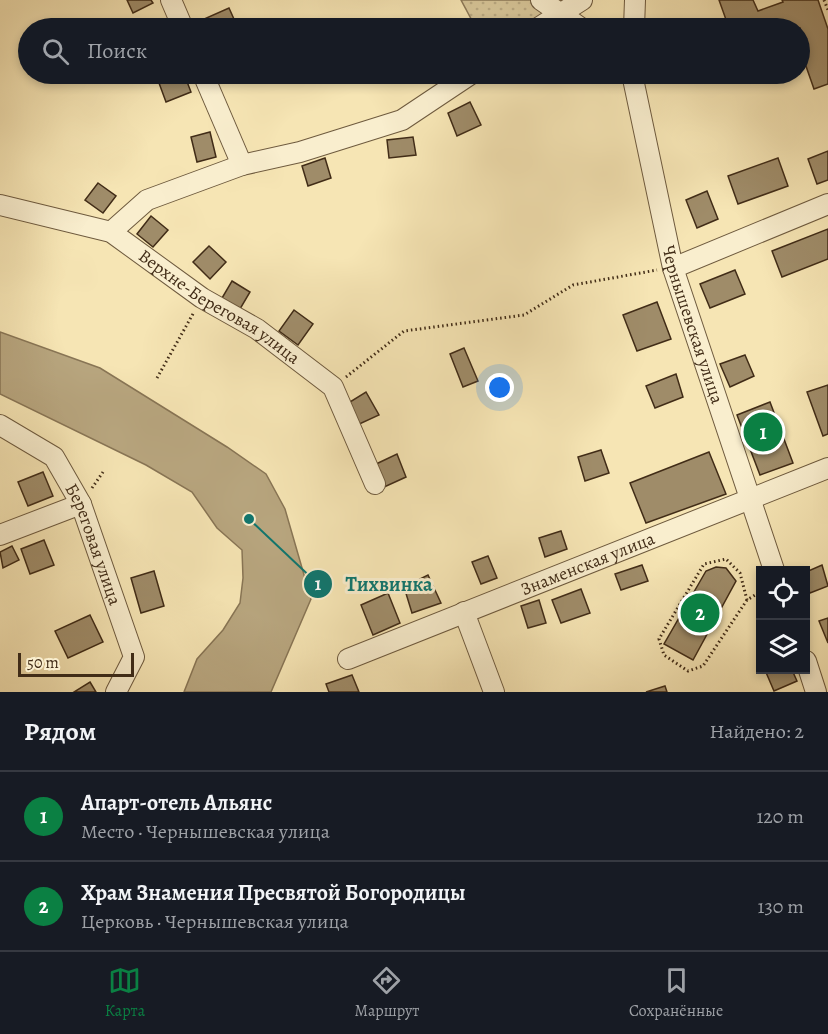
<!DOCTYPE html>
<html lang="ru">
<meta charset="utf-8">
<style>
:root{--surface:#171b24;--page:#20242c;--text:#f1f3f6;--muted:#9ea1a6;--line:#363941;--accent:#0b8043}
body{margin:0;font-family:Alegreya,serif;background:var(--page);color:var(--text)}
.controls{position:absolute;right:18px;bottom:18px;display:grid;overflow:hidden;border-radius:0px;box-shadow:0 3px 9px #0003}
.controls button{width:54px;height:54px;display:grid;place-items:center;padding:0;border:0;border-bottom:2px solid var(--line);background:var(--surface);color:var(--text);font:30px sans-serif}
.scale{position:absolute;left:18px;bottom:15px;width:116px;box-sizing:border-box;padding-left:6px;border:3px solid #412c17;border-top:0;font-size:16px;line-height:21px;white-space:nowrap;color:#412c17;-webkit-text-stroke:4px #f9eece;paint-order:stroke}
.you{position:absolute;left:500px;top:388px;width:21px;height:21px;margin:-15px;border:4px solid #fff;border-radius:50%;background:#1a73e8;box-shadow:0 0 0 9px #1a73e833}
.badge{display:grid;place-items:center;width:39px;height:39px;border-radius:50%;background:var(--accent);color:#fff;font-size:20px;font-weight:700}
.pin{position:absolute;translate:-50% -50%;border:3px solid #fff;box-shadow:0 2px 6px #0006}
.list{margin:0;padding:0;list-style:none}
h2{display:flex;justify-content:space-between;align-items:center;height:78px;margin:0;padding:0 24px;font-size:26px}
h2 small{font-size:20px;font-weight:400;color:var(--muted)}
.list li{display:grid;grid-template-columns:39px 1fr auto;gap:18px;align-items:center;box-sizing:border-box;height:90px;padding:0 24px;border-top:2px solid var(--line)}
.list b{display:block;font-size:22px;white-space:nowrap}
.list p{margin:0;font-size:20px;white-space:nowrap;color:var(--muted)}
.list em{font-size:20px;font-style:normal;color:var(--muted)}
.icon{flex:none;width:33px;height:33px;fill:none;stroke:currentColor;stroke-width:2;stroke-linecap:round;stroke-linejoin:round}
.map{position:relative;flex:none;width:828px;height:692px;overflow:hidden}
.search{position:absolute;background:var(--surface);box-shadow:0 3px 9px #0003;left:18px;right:18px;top:18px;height:66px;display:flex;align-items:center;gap:15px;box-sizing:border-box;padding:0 21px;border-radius:33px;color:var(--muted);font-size:22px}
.sheet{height:258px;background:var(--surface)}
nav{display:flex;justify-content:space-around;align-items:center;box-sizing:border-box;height:84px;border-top:2px solid var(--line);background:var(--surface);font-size:16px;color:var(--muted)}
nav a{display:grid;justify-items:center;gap:3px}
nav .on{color:var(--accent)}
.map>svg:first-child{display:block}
.park{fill:url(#park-dots);stroke:#8c7958;stroke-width:1.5}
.water{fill:#b8a67f;stroke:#887555;stroke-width:1.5}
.building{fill:#9f8c69;stroke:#412c17;stroke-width:1.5}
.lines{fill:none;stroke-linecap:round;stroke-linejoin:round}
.minor-casing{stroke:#6e5a3e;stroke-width:22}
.path{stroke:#412c17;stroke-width:3;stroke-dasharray:1.5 3;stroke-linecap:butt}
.minor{stroke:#f9eece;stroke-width:20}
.labels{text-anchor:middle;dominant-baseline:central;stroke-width:6;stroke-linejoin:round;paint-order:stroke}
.street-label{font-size:18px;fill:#412c17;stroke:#f9eece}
.leader{fill:none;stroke:#0f766e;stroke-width:2}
.callout-dot{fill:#0f766e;stroke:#f9eece;stroke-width:2}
.mark-label{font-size:18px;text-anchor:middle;font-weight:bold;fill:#fff}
.callout-label{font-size:20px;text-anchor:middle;font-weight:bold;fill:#0f766e;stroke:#f9eece;stroke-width:6;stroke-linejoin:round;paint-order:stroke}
</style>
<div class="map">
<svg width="828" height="692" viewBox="0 0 828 692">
<defs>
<pattern id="park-dots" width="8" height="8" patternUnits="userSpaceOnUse" patternTransform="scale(1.5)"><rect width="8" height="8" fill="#d7c699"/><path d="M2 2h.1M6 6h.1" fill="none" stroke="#baaa83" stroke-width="1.8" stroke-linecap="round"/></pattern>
</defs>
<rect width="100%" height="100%" fill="#f6e5b4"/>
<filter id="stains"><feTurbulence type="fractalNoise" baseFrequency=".00333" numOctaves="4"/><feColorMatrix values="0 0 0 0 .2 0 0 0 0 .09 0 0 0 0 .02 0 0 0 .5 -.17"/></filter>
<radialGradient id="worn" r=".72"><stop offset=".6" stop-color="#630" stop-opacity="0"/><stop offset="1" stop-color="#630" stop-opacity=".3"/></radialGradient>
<polygon class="park" points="461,0 568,0 526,28 476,28"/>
<polygon class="water" points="0,332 100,368 227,447 266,474 285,509 311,599 271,692 184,692 197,659 223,630 240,603 243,578 242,550 217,528 192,492 146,465 0,394"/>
<g class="building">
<polygon points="127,0 151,0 153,3 133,13"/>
<polygon points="719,0 753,0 758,11 783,2 782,0 818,0 828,29 828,84 814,89 800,49 800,28 729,28"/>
<polygon points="229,8 238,28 198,28 195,23"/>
<polygon points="157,20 161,28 144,28 143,26"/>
<polygon points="184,74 191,92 166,102 159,83"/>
<polygon points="470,102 481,125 457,136 448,113"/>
<polygon points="210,132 216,157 197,162 191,137"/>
<polygon points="413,137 416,155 389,158 387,140"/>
<polygon points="828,151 828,180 817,184 808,159"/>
<polygon points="325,158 331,178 308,186 302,166"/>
<polygon points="778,158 788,186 738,204 728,176"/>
<polygon points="98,183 116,196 103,213 85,200"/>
<polygon points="707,191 718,219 697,228 686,200"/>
<polygon points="151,216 168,230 153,247 137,234"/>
<polygon points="828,229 828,259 782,277 772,251"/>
<polygon points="209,246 226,262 210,279 193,262"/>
<polygon points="735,270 745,294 710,308 700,284"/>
<polygon points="232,281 250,292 240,309 222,298"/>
<polygon points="657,302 671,339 637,351 623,315"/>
<polygon points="294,310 313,324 298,345 279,331"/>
<polygon points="464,348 478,381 463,387 450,354"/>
<polygon points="745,355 754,376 730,387 720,364"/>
<polygon points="676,374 683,397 655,408 646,386"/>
<polygon points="828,385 828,434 823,436 807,392"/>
<polygon points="366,392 379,415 355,426 345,405"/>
<polygon points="770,402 793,463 760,475 737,415"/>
<polygon points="601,450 609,473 585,481 578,457"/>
<polygon points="709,452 726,494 646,523 630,483"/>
<polygon points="397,454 406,477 382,488 374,465"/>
<polygon points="43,472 53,496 28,506 18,482"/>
<polygon points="561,531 567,549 545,557 539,538"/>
<polygon points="44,540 54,565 30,574 21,549"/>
<polygon points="12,546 19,560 3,568 0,552"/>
<polygon points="488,556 497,578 481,584 472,562"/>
<polygon points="642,565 648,581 621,590 615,574"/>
<polygon points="822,565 828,586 810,593 806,583 806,572"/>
<polygon points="716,567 726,568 736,581 693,660 664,644 706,571"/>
<polygon points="154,571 164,606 141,613 131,578"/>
<polygon points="428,575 441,603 412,613 404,587"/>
<polygon points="581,589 590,613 561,623 552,600"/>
<polygon points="388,593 400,623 373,635 361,605"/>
<polygon points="539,600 546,623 528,628 521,606"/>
<polygon points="90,615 103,642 68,658 55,631"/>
<polygon points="828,618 828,643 819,621"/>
<polygon points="765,670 792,670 797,681 774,691"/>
<polygon points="352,675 359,692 329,692 326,684"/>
<polygon points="90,682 96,692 74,692"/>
<polygon points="665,686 667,692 646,692"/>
</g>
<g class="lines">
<defs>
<g id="minor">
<polyline points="171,0 183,28"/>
<polyline points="541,0 581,28"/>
<polyline points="538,28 582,0"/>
<polyline points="634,28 635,0"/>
<polyline points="203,74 242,165"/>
<path id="s1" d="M632,74L673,268L774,570"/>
<path id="s2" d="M0,205L111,232L202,298L257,329L333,387L375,484"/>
<polyline points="111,232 147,200 242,165 300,152 402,120 471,74"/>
<polyline points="673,268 828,204"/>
<path id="s3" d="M0,425L54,457L81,504L134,657L116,692"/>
<polyline points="0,535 81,504"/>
<polyline points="464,612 494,692"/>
<path id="s4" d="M348,659L828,468"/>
<polyline points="806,661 816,692"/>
</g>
</defs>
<use href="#minor" class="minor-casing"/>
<g class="path">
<polyline points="824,0 828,10"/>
<polyline points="346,377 404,331 524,315 573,285 657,270"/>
<polyline points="157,378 194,312"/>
<polyline points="92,488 103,472"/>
<polyline points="747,600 740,573 726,559 704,564 659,639 664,655 688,671 703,666 747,600 760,592"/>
</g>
<use href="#minor" class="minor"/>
</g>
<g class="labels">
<g class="street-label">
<text stroke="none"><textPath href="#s2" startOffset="246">Верхне-Береговая улица</textPath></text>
<text stroke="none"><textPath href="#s1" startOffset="258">Чернышевская улица</textPath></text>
<text stroke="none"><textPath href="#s3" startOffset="159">Береговая улица</textPath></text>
<text stroke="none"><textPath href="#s4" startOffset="258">Знаменская улица</textPath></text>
</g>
</g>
<path class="leader" d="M249 519L318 584"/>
<g class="callout-dot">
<circle cx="249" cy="519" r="6"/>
<circle cx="318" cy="584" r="15"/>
</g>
<g class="mark-label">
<text x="318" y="590">1</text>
</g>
<g class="callout-label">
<text x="389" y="591">Тихвинка</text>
</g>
<rect width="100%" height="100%" filter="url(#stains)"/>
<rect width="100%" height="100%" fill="url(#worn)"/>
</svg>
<div class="controls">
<button><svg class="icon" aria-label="locate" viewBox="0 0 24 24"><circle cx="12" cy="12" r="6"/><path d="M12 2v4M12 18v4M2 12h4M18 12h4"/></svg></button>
<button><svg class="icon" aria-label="layers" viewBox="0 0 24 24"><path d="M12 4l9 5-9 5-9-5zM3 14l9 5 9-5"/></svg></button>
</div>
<div class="scale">50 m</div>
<div class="you"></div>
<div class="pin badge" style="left:763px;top:432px">1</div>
<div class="pin badge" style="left:700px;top:613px">2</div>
<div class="search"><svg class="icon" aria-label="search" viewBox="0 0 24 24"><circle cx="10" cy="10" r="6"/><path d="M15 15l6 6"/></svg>Поиск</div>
</div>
<section class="sheet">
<h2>Рядом<small>Найдено: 2</small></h2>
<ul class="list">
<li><span class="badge">1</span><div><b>Апарт-отель Альянс</b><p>Место · Чернышевская улица</p></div><em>120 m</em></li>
<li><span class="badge">2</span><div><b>Храм Знамения Пресвятой Богородицы</b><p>Церковь · Чернышевская улица</p></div><em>130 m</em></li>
</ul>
</section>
<nav>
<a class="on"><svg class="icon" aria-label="map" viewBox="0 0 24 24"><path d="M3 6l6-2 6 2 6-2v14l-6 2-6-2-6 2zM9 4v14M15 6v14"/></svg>Карта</a>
<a><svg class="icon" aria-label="directions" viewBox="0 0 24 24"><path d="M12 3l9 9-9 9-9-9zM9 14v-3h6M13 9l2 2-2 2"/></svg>Маршрут</a>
<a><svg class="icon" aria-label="saved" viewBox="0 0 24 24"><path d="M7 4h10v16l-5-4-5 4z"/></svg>Сохранённые</a>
</nav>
